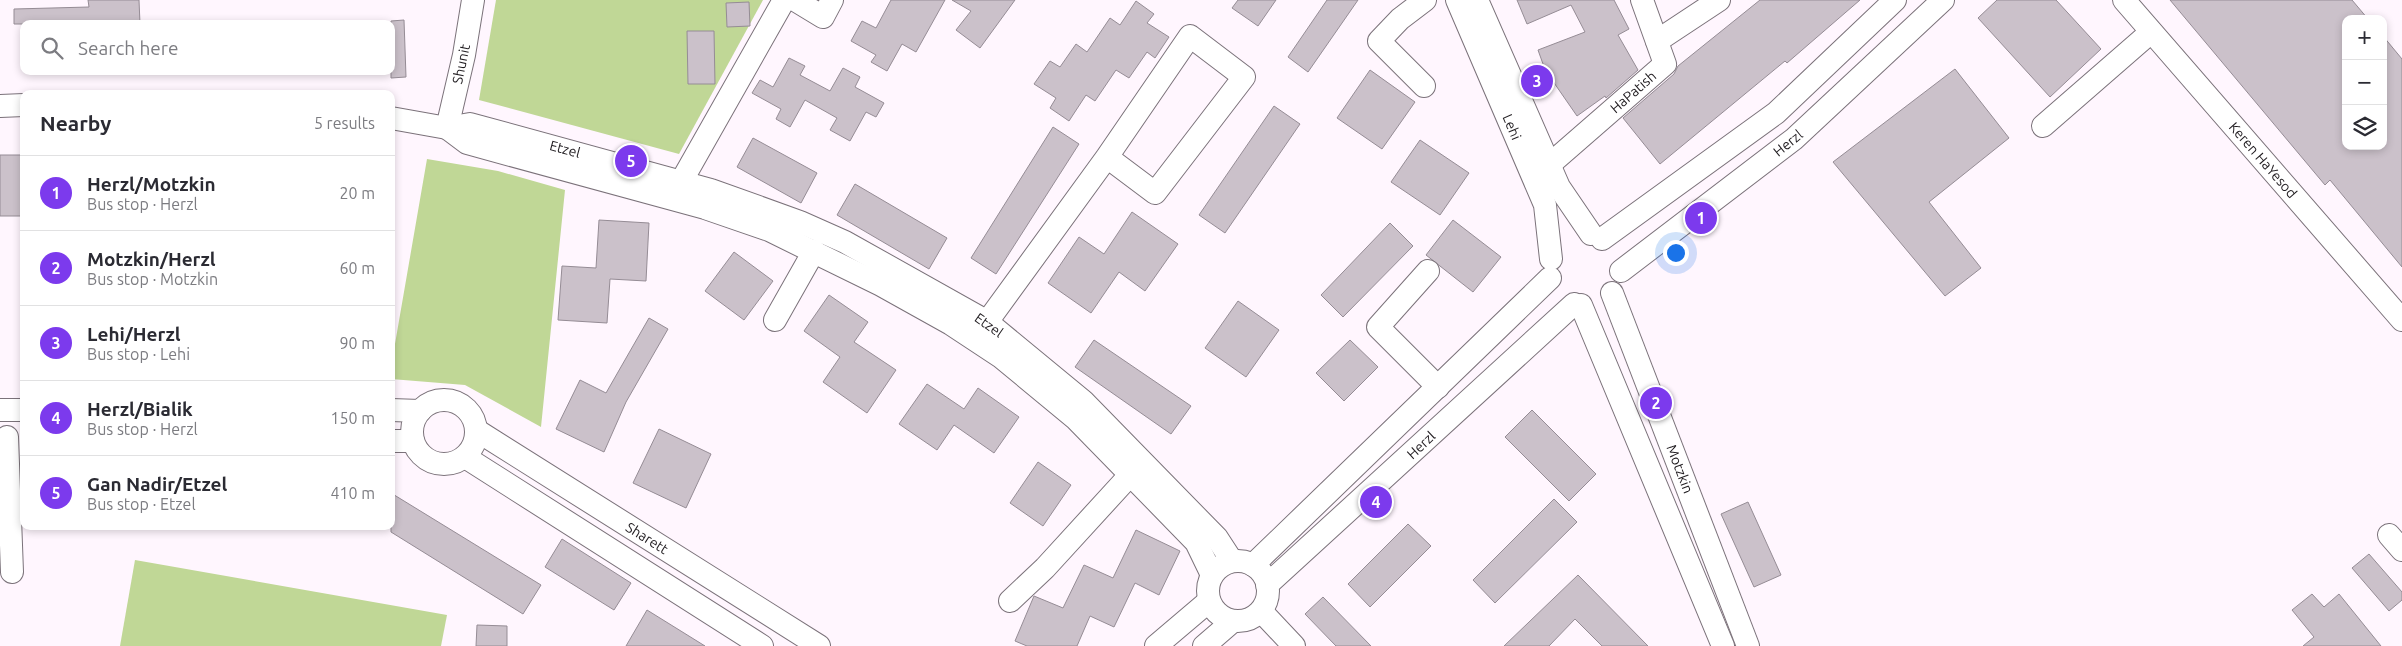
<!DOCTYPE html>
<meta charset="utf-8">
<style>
:root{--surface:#fff;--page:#f7f7f7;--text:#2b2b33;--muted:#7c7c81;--line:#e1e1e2;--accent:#7c3aed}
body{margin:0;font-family:Ubuntu,sans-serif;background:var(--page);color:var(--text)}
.controls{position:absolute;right:15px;top:15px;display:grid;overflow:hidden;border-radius:10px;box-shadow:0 2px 8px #0003}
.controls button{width:45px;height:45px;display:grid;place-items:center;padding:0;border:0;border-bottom:1px solid var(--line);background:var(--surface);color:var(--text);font:25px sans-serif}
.you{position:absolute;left:1675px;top:252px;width:18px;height:18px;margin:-12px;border:4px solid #fff;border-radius:50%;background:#1a73e8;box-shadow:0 0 0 8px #1a73e833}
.badge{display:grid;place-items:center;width:32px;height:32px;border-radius:50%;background:var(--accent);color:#fff;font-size:16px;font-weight:700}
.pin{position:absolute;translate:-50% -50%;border:2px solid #fff;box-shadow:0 1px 5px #0006}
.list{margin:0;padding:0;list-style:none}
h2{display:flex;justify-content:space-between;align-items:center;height:65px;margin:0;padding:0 20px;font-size:21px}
h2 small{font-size:16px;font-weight:400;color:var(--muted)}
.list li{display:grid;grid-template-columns:32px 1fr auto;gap:15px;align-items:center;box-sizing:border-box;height:75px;padding:0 20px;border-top:1px solid var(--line)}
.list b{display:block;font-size:19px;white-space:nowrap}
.list p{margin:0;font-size:16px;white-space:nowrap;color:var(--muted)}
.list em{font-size:16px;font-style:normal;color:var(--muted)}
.icon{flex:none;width:28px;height:28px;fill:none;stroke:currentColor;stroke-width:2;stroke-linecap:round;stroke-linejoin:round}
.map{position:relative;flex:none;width:2402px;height:646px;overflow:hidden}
.search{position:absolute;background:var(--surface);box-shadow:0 2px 8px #0003;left:20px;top:20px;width:375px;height:55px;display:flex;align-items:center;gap:12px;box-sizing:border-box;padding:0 18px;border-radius:10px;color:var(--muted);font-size:19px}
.panel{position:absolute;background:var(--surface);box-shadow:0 2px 8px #0003;left:20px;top:90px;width:375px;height:440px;border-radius:10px}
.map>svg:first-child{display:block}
.green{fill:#c0d796}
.building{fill:#cbc1ca;stroke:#958c95}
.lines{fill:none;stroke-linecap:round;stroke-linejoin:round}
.minor-casing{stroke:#7b727a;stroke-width:24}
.minor{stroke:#fff;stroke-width:22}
.labels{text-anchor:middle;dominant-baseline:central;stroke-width:4.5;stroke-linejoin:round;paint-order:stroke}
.street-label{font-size:14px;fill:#1f1b1f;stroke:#fff}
</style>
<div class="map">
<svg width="2402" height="646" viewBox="0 0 2402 646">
<rect width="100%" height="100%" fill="#fff6fe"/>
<g class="green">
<polygon points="496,0 763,0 679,154 479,100"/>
<polygon points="427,159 498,171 565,190 541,427 465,385 391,379 391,367"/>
<polygon points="135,560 447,615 441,646 120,646"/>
</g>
<g class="building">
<polygon points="88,0 139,0 140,24 14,24 14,9 89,7"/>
<polygon points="891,0 945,0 916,52 902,44 887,71 871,62 876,55 851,41 862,21 876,28"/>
<polygon points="952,0 1015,0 980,48 956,30 971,11"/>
<polygon points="1238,0 1276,0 1258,26 1232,8"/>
<polygon points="1327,0 1358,0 1308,72 1288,57"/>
<polygon points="1517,0 1614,0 1629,29 1618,35 1638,70 1606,98 1605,96 1577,116 1550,77 1548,78 1538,50 1585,32 1571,5 1527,24"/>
<polygon points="1760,0 1860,0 1787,63 1785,61 1660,164 1623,118 1674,74 1678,66"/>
<polygon points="1997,0 2056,0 2101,49 2050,97 1978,18"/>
<polygon points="2170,0 2352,0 2368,19 2346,19 2346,146 2383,146 2383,36 2402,59 2402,267 2330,180 2325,185"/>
<polygon points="1136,1 1154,14 1147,23 1169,37 1155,58 1147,52 1129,78 1116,70 1095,101 1086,95 1069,121 1050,108 1056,98 1034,84 1050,61 1060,67 1076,44 1087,52 1110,18 1120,25"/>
<polygon points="749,2 750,26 727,27 726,3"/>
<polygon points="404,20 406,77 391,78 391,21"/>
<polygon points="687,31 714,31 715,84 688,84"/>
<polygon points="789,58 805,66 800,75 830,91 843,68 860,77 855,87 884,103 876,117 866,112 850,141 830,130 837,118 805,100 790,127 776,119 781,109 752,93 760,80 773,87"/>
<polygon points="1955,69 2009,138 1929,202 1981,268 1945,296 1833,162"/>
<polygon points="1370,70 1415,102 1382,149 1337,118"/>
<polygon points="1274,106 1300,124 1225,233 1199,215"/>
<polygon points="1053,127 1079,144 996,274 971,258"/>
<polygon points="753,138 817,173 801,203 737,167"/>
<polygon points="1420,140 1469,173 1440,215 1391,182"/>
<rect x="0" y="155" width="24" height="61"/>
<polygon points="855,184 947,238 929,269 837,215"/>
<polygon points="1132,212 1178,244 1145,291 1119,272 1091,313 1048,283 1079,237 1104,254"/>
<polygon points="599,220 649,223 646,281 610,279 607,323 558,320 562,266 596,268"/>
<polygon points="1453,220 1501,257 1473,292 1426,255"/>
<polygon points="1390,223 1413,246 1343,317 1321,295"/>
<polygon points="734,252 773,281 744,320 705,291"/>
<polygon points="829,295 868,322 854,342 896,370 867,413 823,382 840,357 804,331"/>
<polygon points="1238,301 1279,330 1246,377 1205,348"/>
<polygon points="649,318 668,329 626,402 604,452 556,429 580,380 606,393"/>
<polygon points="1094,340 1191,406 1171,434 1075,367"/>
<polygon points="1350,340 1378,367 1344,401 1316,373"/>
<polygon points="927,384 964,409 978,388 1019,417 994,453 954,425 937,450 899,424"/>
<polygon points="1532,410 1596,474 1569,501 1505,437"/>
<polygon points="659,429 711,454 686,508 633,483"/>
<polygon points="1038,462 1071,485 1043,526 1010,503"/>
<polygon points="391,493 541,585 523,614 391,532"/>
<polygon points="1554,499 1577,522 1495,603 1473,580"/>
<polygon points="1748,502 1781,575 1754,587 1721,514"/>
<polygon points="1408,524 1431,546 1370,607 1348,584"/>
<polygon points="1136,530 1180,551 1159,595 1135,583 1114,627 1090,616 1077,646 1027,646 1015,641 1034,596 1063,608 1084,565 1113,578"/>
<polygon points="562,539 631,583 614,610 545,567"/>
<polygon points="2369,554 2402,592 2402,600 2389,611 2352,568"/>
<polygon points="1578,575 1648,646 1602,646 1575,619 1549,646 1504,646"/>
<polygon points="2312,594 2324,607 2339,594 2381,646 2303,646 2314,637 2292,610"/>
<polygon points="1323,597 1371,646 1336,646 1305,614"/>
<polygon points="647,610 705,646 626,646"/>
<polygon points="477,625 507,626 507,646 476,646"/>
</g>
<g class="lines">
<defs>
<g id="minor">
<polyline points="795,0 823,17 832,0"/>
<polyline points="1457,0 1545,205 1551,259"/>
<polyline points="1477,0 1559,187 1591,234"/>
<polyline points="2124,0 2402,320"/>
<polyline points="1657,41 1719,0"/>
<polyline points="1424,86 1379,41 1400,19 1425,0"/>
<polyline points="0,106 24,105"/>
<polyline points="391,118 447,128 470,124 711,190 800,222 845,242 986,321 1083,401 1217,538 1232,561"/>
<polyline points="2043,126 2151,32"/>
<polyline points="447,128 467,143 705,208 769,230 881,285 951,324 1001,357 1076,419 1196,542 1212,575"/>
<polyline points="447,128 464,55 473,0"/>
<polyline points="1549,165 1665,64 1642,0"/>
<polyline points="676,196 681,182 784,0"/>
<polyline points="1602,239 1776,113 1895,0"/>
<polyline points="1428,271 1378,327 1438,387"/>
<polyline points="1621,271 1794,139 1943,0"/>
<polyline points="1612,293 1748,646"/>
<polyline points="1581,305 1723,646"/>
<polyline points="775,320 814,251"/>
<polyline points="979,333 1107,157 1190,36 1244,77 1155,193 1107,157"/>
<circle cx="444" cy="432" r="32"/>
<polyline points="0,410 24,410"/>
<polyline points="391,410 420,411"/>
<polyline points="476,430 819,646"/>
<polyline points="7,437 12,572"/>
<polyline points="391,441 413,441"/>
<polyline points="465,457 762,646"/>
<polyline points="2389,535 2402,550"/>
<circle cx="1238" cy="591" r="30"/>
<polyline points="1253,565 1550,278"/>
<polyline points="1267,585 1574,304"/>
<polyline points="1010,601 1045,568 1131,474"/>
<polyline points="1261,611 1294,646"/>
<polyline points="1156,646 1209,601"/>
<polyline points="1204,646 1233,621"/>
</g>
</defs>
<use href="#minor" class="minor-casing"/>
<use href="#minor" class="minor"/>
</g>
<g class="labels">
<g class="street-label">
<text transform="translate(461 64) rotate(-78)">Shunit</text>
<text transform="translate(1633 92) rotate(-41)">HaPatish</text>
<text transform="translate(1512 127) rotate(67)">Lehi</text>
<text transform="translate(1788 143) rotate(-39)">Herzl</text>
<text transform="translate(565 149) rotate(15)">Etzel</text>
<text transform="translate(2263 160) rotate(49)">Keren HaYesod</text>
<text transform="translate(989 325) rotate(35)">Etzel</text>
<text transform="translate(1421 445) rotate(-43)">Herzl</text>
<text transform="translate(1680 469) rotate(69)">Motzkin</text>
<text transform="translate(647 538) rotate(32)">Sharett</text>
</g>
</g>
</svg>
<div class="controls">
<button>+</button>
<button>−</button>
<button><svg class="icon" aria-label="layers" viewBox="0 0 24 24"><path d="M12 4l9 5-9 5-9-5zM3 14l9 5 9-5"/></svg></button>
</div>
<div class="you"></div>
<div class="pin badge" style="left:1701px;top:218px">1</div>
<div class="pin badge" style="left:1656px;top:403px">2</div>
<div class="pin badge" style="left:1537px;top:81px">3</div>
<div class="pin badge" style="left:1376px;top:502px">4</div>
<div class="pin badge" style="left:631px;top:161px">5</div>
<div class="search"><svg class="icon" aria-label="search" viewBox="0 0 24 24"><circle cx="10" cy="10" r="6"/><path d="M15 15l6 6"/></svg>Search here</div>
<section class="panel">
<h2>Nearby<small>5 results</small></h2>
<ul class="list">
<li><span class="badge">1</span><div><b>Herzl/Motzkin</b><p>Bus stop · Herzl</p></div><em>20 m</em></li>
<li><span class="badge">2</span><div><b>Motzkin/Herzl</b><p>Bus stop · Motzkin</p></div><em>60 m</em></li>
<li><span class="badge">3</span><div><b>Lehi/Herzl</b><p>Bus stop · Lehi</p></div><em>90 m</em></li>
<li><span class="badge">4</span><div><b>Herzl/Bialik</b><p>Bus stop · Herzl</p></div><em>150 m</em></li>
<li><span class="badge">5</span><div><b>Gan Nadir/Etzel</b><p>Bus stop · Etzel</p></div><em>410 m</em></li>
</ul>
</section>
</div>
